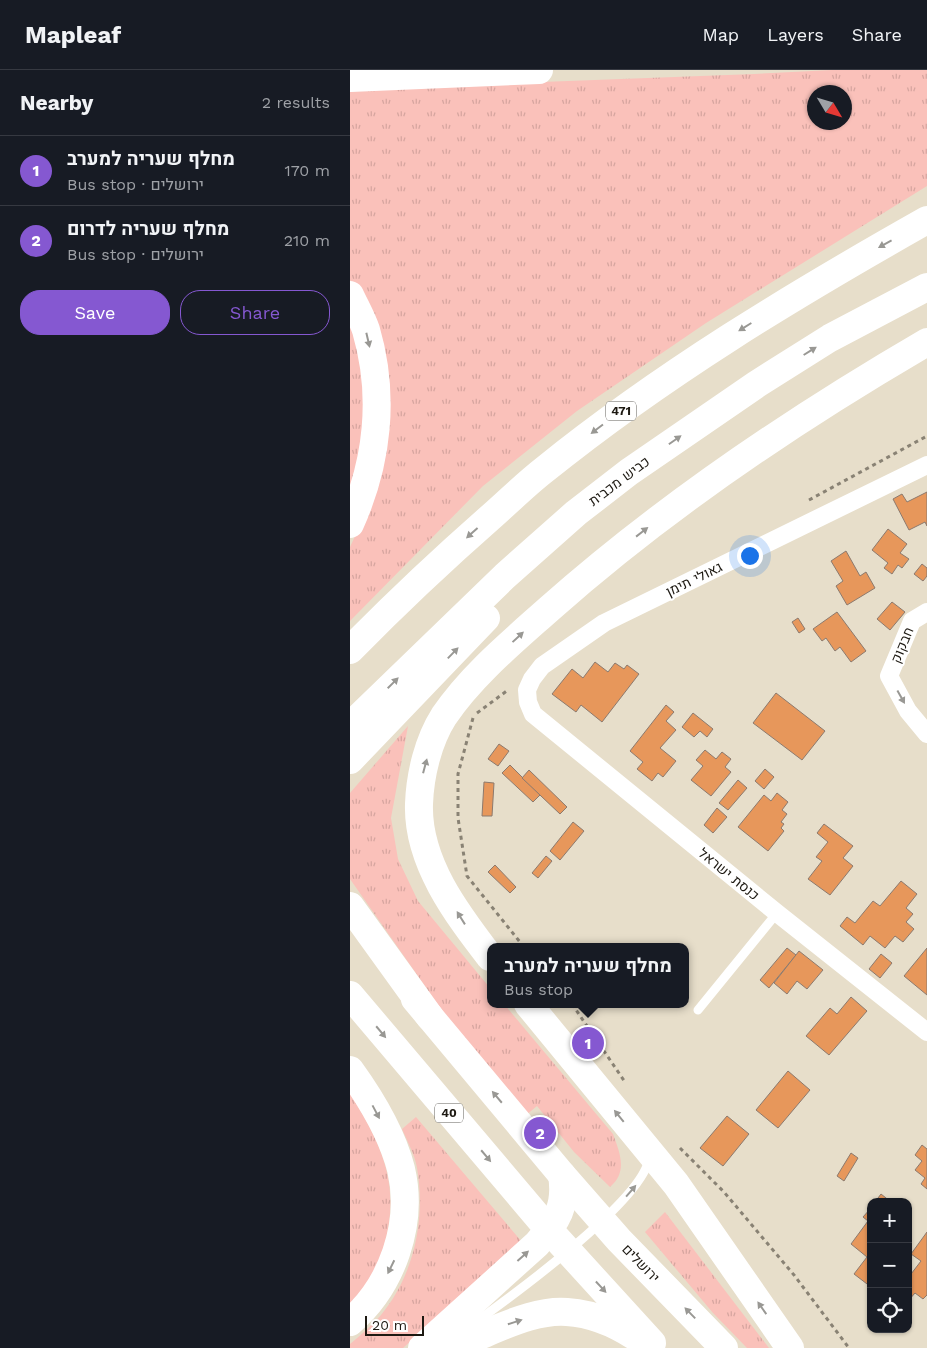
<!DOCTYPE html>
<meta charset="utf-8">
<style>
:root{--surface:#171b24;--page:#242831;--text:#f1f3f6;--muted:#9ea1a6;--line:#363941;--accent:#8558d1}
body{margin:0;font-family:"Work Sans",Heebo,sans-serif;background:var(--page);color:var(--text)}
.controls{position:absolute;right:15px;bottom:15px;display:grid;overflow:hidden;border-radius:10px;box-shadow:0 1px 4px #0004}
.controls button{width:45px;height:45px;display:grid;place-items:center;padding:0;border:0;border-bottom:1px solid var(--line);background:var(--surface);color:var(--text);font:25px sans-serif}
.compass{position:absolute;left:457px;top:15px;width:45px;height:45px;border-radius:50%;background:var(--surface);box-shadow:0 1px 4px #0004;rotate:128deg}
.scale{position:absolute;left:15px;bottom:12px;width:59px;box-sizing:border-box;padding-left:5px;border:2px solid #1d1912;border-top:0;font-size:14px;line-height:18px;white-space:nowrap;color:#1d1912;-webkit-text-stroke:4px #fff;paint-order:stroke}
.you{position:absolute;left:399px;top:485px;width:18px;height:18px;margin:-12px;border:4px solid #fff;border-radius:50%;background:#1a73e8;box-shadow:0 0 0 8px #1a73e833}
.badge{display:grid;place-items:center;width:32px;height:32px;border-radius:50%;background:var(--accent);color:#fff;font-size:16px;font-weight:700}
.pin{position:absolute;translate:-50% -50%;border:2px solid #fff;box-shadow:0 1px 5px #0006}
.popup{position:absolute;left:137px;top:873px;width:202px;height:65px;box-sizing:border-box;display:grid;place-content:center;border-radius:10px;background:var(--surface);filter:drop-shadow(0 1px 4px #0005);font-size:16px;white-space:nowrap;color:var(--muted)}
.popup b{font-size:19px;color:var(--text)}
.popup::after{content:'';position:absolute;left:50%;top:100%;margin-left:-10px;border:10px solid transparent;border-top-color:var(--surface)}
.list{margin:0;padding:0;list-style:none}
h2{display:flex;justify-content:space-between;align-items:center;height:65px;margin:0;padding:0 20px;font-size:21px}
h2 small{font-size:16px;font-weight:400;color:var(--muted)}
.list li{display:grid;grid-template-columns:32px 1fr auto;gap:15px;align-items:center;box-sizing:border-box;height:70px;padding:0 20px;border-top:1px solid var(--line)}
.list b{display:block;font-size:19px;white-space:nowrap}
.list p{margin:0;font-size:16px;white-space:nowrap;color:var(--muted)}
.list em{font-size:16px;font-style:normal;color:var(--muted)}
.actions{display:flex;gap:10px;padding:15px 20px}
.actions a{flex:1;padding:11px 0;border:1px solid var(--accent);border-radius:20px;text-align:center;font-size:18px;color:var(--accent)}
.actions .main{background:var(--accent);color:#fff}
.icon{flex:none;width:28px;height:28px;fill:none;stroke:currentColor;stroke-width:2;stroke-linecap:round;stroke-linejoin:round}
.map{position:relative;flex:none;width:577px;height:1278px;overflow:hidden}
header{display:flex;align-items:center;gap:30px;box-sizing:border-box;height:70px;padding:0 25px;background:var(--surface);border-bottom:1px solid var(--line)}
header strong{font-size:24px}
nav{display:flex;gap:28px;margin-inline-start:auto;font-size:18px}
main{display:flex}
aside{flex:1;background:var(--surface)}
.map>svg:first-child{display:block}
.grass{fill:url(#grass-tufts);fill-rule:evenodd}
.building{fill:#e7975b;stroke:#8c7a6e}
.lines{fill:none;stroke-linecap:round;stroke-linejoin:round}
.path{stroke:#898274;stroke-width:3;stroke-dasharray:4 4;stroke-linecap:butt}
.service{stroke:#fff;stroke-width:9}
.minor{stroke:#fff;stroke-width:18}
.trunk{stroke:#fff;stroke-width:28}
.motorway{stroke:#fff;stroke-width:28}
.oneway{fill:#999894}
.labels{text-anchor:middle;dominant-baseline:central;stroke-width:4;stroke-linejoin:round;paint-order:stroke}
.shield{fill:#fff;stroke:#615e59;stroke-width:1}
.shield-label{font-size:12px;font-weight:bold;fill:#1d1912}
.street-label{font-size:14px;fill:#1d1912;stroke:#fff}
</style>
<header>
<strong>Mapleaf</strong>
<nav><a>Map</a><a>Layers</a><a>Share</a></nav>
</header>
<main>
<aside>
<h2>Nearby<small>2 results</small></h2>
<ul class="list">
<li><span class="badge">1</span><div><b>מחלף שעריה למערב</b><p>Bus stop · ירושלים</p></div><em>170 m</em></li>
<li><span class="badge">2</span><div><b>מחלף שעריה לדרום</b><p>Bus stop · ירושלים</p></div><em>210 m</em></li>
</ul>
<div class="actions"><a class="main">Save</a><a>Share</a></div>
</aside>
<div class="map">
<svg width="577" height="1278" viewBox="0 0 577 1278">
<defs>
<pattern id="grass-tufts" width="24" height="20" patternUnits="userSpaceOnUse" patternTransform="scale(1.25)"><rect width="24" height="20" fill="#fac1ba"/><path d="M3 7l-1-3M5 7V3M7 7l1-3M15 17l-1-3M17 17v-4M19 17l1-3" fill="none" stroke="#d6a59f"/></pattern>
</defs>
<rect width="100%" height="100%" fill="#e7deca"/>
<g class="grass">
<path d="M482,0H577V116L356,253L227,341L133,416L0,551V477L13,449L25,415L8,219L0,210V22L33,18L404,4ZM464,22H494V52H464Z"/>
<polygon points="0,246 19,334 0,430"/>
<path d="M58,656L41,748L48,789L68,831L140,918V934H154L263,1064C270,1083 278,1102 260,1117L224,1082L187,1036L175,1046L100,952L0,809V723Z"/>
<path d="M0,1023C30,1072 51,1113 35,1172C32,1185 27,1199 19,1211C14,1219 6,1227 0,1235Z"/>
<path d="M66,1047L172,1172L53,1278H0V1274C11,1265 21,1256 31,1245C64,1205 76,1149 67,1098C65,1085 57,1071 52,1059Z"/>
<polygon points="315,1142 419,1278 397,1278 363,1243 295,1162"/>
</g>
<g class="building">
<polygon points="577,422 577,456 575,452 559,460 543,429 552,424 557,432"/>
<polygon points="538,459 557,474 550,483 559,489 552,498 548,495 542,504 534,498 538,493 522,480"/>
<polygon points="496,481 510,506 516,502 525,518 497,535 486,516 493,511 481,491"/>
<polygon points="572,494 577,498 577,506 573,511 564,504"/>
<polygon points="542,532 555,542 540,560 527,549"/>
<polygon points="487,542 516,581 501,592 490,577 485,581 476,568 472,571 463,559"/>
<polygon points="448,548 455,559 449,563 442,552"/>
<polygon points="245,592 258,602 265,593 274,599 277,595 289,604 252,652 231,635 226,642 202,624 222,599 233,608"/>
<polygon points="426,623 475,661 452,690 403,653"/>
<polygon points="316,635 324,642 316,651 326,660 310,678 326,691 313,707 308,703 302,711 287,699 293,692 280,681"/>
<polygon points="343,643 363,659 357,667 350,661 344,667 332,657"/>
<polygon points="149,674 159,681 148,696 138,689"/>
<polygon points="355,680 366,689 372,682 381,689 375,697 381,702 361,726 341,710 353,696 346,690"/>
<polygon points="160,695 190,725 183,732 152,703"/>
<polygon points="415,699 424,707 414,719 405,711"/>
<polygon points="179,700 217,737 210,744 172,708"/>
<polygon points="388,710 397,718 378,740 369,733"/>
<polygon points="134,712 144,713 142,746 132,746"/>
<polygon points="427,723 438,732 432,740 437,744 431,752 434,754 431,758 434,761 418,781 388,757 414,725 421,731"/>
<polygon points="367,738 377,747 363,763 354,755"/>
<polygon points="223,752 234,761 210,790 200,781"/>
<polygon points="474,754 503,776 493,788 503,796 480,825 458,809 472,791 466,787 478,772 467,763"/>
<polygon points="196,786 202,791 188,808 182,803"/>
<polygon points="145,795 166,817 160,823 138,802"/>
<polygon points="551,811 567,824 556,838 563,844 556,852 564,859 553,872 545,866 535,878 520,866 513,875 490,856 497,847 505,853 523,831 530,836"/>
<polygon points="437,878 446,885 419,918 410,910"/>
<polygon points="577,878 577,925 554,906"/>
<polygon points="449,881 473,900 457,919 447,911 437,924 424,913"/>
<polygon points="531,884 542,893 530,908 519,899"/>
<polygon points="501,927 517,941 479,985 456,966 480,938 487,944"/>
<polygon points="438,1001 460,1020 428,1058 406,1040"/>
<polygon points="377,1046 399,1064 373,1096 350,1078"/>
<polygon points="572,1075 577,1079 577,1119 571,1114 575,1108 565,1100 572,1091 565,1085"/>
<polygon points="501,1083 508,1088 494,1111 487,1106"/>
<polygon points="531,1124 541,1132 525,1132"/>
<polygon points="521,1138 521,1217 504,1204 517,1187 501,1174 518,1151 513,1147"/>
<polygon points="577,1162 577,1225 573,1229 565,1223 558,1231 558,1208 571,1191 561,1184"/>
</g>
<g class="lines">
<g class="path">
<polyline points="459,430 577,366"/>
<polyline points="127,643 158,620"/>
<polyline points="123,648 108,704 108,748 117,806 174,877"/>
<polyline points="222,934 275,1012"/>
<polyline points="330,1078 374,1122 444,1205 499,1278"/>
</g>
<g class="service">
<polyline points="348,940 427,843"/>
<path d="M116,1259C154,1232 294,1131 299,1088"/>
</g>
<g class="minor">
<polyline points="577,395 254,553 192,596 182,609 177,620 178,632 183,644 427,843 577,962"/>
<polyline points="577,542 562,551 539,606 558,641 577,664"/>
</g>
<g class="trunk">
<polyline points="0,925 199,1160 302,1273"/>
<polyline points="65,929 212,1105 269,1170 374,1278"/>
</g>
<g class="motorway">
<polyline points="0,8 189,0"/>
<path d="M0,225C5,236 12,248 16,260C35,325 28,392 0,454"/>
<path d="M0,580C46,533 94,488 143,445C160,430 176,414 194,400C313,304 444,225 577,150"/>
<polyline points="0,656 155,506 226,443 279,402 407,314 480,268 577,217"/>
<polyline points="0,690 136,548"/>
<polyline points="0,836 80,947"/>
<path d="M140,887C107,844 67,792 69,734C70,705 78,671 94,646C122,605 162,572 199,539C315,436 443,350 577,272"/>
<polyline points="178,934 326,1114 440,1278"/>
<path d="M0,1000C21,1029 42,1064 51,1099C64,1154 42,1216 0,1252"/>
<path d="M72,1278L187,1174C207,1151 217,1136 212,1105"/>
<path d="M104,1278C116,1271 130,1266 143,1260C165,1251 192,1240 217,1242C248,1244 277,1259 301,1278"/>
</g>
</g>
<defs><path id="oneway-solid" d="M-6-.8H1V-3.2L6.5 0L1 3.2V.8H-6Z" transform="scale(1.25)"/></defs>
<g class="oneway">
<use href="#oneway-solid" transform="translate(535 174) rotate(151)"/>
<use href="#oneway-solid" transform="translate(395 257) rotate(148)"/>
<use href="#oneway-solid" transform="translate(18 270) rotate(77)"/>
<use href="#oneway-solid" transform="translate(460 281) rotate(-32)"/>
<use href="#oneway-solid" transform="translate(247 359) rotate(143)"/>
<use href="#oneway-solid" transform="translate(325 370) rotate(-35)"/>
<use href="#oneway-solid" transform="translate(292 462) rotate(-38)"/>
<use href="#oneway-solid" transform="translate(122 463) rotate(138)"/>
<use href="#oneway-solid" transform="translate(168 567) rotate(-43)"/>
<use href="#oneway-solid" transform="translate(103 583) rotate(-46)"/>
<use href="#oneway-solid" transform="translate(43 613) rotate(-45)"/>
<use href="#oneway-solid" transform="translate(551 627) rotate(61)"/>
<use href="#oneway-solid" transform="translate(75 696) rotate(-75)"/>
<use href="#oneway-solid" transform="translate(111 848) rotate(-122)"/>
<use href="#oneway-solid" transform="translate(31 962) rotate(50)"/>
<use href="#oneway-solid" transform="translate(147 1027) rotate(-130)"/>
<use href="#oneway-solid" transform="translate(26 1042) rotate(62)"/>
<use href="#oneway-solid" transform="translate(269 1046) rotate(-129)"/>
<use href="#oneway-solid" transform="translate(136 1086) rotate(50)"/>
<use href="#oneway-solid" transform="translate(281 1121) rotate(-49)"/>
<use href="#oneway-solid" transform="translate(173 1186) rotate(-42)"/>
<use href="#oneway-solid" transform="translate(41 1197) rotate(116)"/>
<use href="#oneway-solid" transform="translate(251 1217) rotate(47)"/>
<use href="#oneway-solid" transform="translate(412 1238) rotate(-125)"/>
<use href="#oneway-solid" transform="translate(340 1243) rotate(-134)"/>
<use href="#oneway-solid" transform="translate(165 1252) rotate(-18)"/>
</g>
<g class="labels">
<g class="shield">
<rect x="256" y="331.5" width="30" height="19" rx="4"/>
<rect x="85" y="1033.5" width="28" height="19" rx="4"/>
</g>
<g class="shield-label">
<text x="271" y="341">471</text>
<text x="99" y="1043">40</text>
</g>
<g class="street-label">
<text transform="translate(269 411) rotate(-37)">כביש מכבית</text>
<text transform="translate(344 509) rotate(-26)">גאולי תימן</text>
<text transform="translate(552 575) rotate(-67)">חבקוק</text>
<text transform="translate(379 804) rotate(39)">כנסת ישראל</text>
<text transform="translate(291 1193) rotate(46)">ירושלים</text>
</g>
</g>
</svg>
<div class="controls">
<button>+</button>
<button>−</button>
<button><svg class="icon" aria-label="locate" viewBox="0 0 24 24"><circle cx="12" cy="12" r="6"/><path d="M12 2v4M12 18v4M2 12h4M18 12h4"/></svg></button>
</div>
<svg class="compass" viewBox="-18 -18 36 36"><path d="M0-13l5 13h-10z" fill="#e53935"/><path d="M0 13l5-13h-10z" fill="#9ea1a6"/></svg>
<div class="scale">20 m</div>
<div class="you"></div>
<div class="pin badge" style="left:238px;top:973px">1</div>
<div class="popup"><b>מחלף שעריה למערב</b>Bus stop</div>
<div class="pin badge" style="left:190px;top:1063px">2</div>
</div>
</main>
